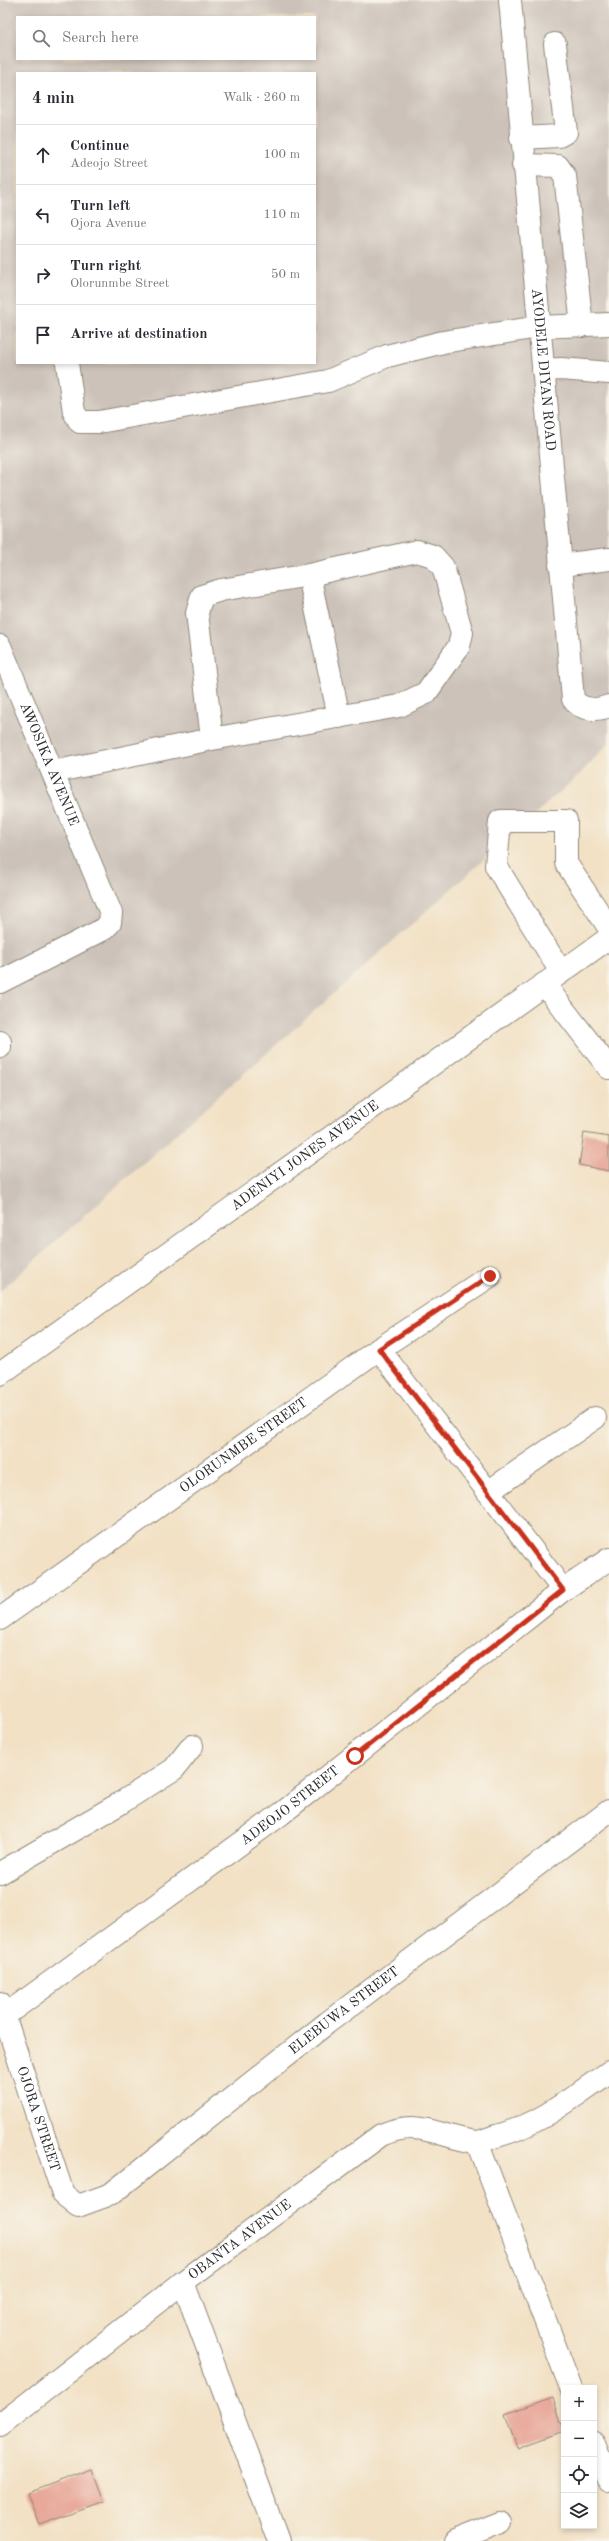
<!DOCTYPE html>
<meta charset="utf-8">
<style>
:root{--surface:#fff;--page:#f7f7f7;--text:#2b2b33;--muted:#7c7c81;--line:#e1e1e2}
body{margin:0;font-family:"Old Standard TT",serif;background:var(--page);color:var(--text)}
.controls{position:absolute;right:12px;bottom:12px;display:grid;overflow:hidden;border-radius:0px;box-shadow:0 2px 6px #0003}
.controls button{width:36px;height:36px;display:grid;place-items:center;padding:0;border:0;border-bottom:1px solid var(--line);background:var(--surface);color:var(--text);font:20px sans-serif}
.stop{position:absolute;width:12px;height:12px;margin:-9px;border:3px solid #c8321e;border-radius:50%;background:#fff}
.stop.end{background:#c8321e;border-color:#fff;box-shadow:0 1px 4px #0008}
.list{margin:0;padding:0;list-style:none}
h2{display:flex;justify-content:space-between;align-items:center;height:52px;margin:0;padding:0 16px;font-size:17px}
h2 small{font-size:13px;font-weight:400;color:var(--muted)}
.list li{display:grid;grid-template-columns:26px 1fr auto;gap:12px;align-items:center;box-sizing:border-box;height:60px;padding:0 16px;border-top:1px solid var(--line)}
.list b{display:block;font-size:15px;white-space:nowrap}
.list p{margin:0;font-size:13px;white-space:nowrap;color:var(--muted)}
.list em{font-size:13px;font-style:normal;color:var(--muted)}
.icon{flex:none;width:22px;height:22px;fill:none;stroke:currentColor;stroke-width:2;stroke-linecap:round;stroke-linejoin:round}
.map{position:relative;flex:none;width:609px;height:2541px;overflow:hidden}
.search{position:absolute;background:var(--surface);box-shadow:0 2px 6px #0003;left:16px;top:16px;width:300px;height:44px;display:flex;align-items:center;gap:10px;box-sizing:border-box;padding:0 14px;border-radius:0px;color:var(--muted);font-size:15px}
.panel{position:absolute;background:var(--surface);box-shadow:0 2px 6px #0003;left:16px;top:72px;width:300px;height:292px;border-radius:0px}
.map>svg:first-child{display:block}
.industrial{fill:#ccc2b9;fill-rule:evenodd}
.building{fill:#e8a89a}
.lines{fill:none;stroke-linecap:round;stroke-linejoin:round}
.minor-casing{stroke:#8e8678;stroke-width:24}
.minor{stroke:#fff;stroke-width:22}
.route{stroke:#c8321e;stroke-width:5}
.labels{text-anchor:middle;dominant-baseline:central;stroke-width:3.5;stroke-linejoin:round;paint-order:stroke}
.street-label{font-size:14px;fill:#2b2b2b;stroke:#f7f3e8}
</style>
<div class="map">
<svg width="609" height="2541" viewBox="0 0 609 2541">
<rect width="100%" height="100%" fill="#f7f3e8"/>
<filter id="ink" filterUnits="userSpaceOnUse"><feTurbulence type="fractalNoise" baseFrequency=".025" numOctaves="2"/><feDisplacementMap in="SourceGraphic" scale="8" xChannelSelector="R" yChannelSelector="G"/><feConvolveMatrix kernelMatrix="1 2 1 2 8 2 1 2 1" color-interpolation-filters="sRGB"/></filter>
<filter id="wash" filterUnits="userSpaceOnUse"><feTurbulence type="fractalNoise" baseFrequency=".012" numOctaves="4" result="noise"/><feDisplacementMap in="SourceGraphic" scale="16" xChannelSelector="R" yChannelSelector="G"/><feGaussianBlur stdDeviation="0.9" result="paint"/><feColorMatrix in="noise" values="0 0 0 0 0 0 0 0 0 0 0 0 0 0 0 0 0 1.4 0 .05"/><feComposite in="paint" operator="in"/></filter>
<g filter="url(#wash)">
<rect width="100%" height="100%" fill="#f2e1c5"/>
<path class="industrial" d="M0,0H609V743L579,775L0,1291ZM17,17H315V59H17ZM17,73H315V363H17Z"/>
<g id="blocks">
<g class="building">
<polygon points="584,1133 609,1137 609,1171 579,1165"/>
<polygon points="553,2397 564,2431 517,2448 505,2414"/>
<polygon points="92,2469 104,2501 39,2524 27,2493"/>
</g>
</g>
</g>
<g filter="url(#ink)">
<use href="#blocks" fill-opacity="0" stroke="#8e8678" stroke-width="1"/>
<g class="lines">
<defs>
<g id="minor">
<path id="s1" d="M510,0L573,699C580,710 597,711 609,706"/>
<polyline points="521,138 559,136 566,132 555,44"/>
<polyline points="523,165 558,166 565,176 582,326"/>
<polyline points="67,363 74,412 80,422 99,422 328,381 387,356 443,342 539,327 609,324"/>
<polyline points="543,370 561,369 609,373"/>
<polyline points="560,565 609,559"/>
<polyline points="309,575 339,717"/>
<path id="s2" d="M0,646L111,913L110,923L104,929L0,982"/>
<polyline points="53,772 212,739 399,706 426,693 459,646 462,633 443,567 433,556 417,551 309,575 221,590 202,596 197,613 212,739"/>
<polyline points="561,972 496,866 500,821 566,821 566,863 609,928"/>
<polyline points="544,984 609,1068"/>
<polyline points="0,1042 0,1047"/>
<polyline points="379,1349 563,1590"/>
<path id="s3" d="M0,1374L609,938"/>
<polyline points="488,1492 595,1418"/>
<path id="s4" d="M0,1619L379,1349L490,1276"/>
<polyline points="0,1873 119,1804 174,1769 192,1746"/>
<path id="s5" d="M0,2003L63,2194L78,2206L111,2194L327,2023L609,1811"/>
<path id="s6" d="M4,2016L281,1814L563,1590L609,1559"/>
<polyline points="477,2142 571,2388"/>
<polyline points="183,2282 279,2541"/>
<path id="s7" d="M0,2425L183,2282L381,2135C421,2118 438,2137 476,2142C481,2142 488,2139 493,2137C540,2125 570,2099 609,2072"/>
<polyline points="594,2444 609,2480"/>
<polyline points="454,2541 500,2523"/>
</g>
</defs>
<use href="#minor" class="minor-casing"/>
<use href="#minor" class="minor"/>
</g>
</g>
<g class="lines" filter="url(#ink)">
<polyline class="route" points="355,1756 563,1590 379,1349 490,1276"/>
</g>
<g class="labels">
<g class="street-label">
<text stroke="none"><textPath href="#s1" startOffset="371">AYODELE DIYAN ROAD</textPath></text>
<text stroke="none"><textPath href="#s2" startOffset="128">AWOSIKA AVENUE</textPath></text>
<text stroke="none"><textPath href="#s3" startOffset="375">ADENIYI JONES AVENUE</textPath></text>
<text stroke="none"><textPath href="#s4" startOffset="299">OLORUNMBE STREET</textPath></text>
<text stroke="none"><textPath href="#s6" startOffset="355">ADEOJO STREET</textPath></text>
<text stroke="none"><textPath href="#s5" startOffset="552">ELEBUWA STREET</textPath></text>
<text stroke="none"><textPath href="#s5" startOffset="122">OJORA STREET</textPath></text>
<text stroke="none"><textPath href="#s7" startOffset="303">OBANTA AVENUE</textPath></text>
</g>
</g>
</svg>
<div class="controls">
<button>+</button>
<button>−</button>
<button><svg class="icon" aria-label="locate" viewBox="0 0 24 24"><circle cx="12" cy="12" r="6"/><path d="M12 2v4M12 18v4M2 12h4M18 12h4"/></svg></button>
<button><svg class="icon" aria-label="layers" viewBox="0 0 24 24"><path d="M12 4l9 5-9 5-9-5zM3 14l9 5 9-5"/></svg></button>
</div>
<div class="stop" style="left:355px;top:1756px"></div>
<div class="stop end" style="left:490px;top:1276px"></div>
<div class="search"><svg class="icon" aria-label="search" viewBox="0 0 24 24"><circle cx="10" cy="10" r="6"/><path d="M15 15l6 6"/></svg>Search here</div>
<section class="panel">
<h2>4 min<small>Walk · 260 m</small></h2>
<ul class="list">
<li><svg class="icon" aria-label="ahead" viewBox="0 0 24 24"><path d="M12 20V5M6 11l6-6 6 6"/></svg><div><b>Continue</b><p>Adeojo Street</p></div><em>100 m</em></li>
<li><svg class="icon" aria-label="left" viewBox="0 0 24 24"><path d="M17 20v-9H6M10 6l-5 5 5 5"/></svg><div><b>Turn left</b><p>Ojora Avenue</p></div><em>110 m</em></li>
<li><svg class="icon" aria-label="right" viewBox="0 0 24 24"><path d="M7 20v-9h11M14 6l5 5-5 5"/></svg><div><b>Turn right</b><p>Olorunmbe Street</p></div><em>50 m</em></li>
<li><svg class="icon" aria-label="arrive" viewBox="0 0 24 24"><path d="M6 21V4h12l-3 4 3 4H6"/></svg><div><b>Arrive at destination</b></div></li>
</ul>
</section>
</div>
